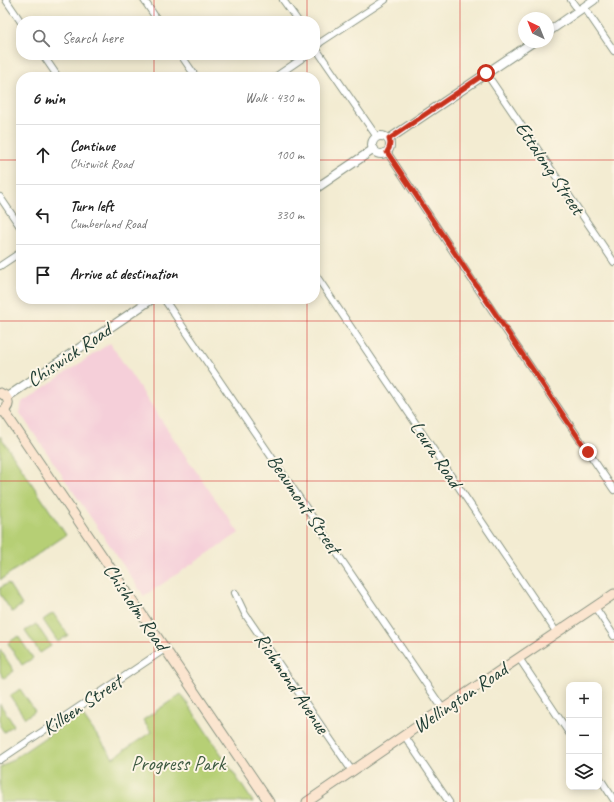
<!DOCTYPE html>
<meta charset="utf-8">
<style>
:root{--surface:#fff;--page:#f6f6f6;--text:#222;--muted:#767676;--line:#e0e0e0}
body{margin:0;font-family:Caveat,sans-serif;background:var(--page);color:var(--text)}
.controls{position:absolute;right:12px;bottom:12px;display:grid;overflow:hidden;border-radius:8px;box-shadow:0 2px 10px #0003}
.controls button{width:36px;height:36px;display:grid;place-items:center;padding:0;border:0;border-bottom:1px solid var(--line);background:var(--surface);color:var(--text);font:20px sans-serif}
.compass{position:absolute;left:518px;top:12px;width:36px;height:36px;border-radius:50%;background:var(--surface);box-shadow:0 2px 10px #0003;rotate:317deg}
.stop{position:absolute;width:12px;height:12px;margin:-9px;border:3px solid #c8321e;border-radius:50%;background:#fff}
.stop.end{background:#c8321e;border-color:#fff;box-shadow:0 1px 4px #0008}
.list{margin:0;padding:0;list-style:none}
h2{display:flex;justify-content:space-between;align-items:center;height:52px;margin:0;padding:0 16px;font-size:17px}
h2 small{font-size:13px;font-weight:400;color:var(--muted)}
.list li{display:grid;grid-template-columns:26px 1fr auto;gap:12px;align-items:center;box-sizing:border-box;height:60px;padding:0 16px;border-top:1px solid var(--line)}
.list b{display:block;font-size:15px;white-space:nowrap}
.list p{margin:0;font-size:13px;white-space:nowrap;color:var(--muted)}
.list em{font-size:13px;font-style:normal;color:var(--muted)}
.icon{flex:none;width:22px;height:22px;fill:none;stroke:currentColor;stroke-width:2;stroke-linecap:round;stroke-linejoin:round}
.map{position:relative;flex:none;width:614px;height:802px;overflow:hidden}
.search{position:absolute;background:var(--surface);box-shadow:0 2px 10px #0003;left:16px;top:16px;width:304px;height:44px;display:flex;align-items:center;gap:10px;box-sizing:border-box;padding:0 14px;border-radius:16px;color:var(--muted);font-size:15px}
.panel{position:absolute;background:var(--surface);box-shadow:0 2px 10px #0003;left:16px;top:72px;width:304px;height:232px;border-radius:16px}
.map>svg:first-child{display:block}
.built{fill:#f5cfd9}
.green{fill:#b6cf75;stroke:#6a8654}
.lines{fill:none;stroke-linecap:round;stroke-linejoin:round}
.minor-casing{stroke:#899483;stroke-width:8}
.tertiary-casing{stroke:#899483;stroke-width:10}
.secondary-casing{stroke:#899483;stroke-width:11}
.minor{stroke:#fff;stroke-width:6}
.tertiary{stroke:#fff;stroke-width:8}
.secondary{stroke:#fbe5cf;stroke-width:9}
.route{stroke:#c8321e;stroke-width:5}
.grid{fill:none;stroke:#d62828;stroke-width:1;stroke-opacity:0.55}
.labels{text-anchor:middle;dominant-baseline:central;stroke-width:4;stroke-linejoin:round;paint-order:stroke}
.street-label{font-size:20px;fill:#1f3d34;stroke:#fcf5e5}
.park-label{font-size:20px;fill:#3d5a41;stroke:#fcf5e5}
</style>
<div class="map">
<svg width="614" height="802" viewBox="0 0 614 802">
<rect width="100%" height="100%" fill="#fcf5e5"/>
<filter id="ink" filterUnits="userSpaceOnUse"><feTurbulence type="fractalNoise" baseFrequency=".025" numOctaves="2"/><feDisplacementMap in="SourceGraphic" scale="8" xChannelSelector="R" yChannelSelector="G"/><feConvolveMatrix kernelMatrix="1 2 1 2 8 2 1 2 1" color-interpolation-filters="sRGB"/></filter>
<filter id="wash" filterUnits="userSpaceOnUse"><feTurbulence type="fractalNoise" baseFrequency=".012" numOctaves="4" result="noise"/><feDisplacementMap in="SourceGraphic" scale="16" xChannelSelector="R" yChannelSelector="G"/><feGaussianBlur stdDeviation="0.9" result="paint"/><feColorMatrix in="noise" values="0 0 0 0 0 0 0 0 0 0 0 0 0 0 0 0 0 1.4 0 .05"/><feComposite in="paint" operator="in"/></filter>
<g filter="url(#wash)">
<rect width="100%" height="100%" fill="#f3ecd2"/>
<polygon class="built" points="110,343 182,451 239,533 144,596 20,413 22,402"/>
<g class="green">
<polygon points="0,436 66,535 0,580"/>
<polygon points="8,583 22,605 12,612 0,594 0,588"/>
<polygon points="53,613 68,635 58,642 43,620"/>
<polygon points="36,624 51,646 40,653 25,631"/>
<polygon points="18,636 33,658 22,665 8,643"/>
<polygon points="0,649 14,671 4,678 0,672"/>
<polygon points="20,689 35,711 25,718 10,696"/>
<polygon points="181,694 253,802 0,802 0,768 81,713 113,758 151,732 143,720"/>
<polygon points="0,704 14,725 4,732 0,726"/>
</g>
</g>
<g filter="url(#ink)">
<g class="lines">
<defs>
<g id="minor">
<polyline points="6,0 21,22"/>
<polyline points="144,0 158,21"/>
<polyline points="283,0 298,21"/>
<polyline points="571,0 579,11"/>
<polyline points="584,7 614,51"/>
<polyline points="315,47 377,137"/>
<polyline points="315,48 321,42 385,0"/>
<polyline points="43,55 58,77"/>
<polyline points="181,55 196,77"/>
<polyline points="486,73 614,262"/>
<polyline points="275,77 307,55"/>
<polyline points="387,152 492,310 614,490"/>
<polyline points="0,197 21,228"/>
<polyline points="0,266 21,252"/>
<polyline points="315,274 557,633"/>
<polyline points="164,299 443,709"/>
<polyline points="235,593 245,614 352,771"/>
<polyline points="595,607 614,636"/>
<polyline points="519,658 569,733"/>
<polyline points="404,735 449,802"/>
<polyline points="0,760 165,649"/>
<polyline points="599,777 614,800"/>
</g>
<g id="tertiary">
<polyline points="548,32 594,0"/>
<circle cx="381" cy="145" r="9"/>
<polyline points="389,139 533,42"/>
<polyline points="315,189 374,149"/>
<polyline points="7,397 152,299"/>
</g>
<g id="secondary">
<path d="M0,393C11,397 11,409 0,412"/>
<polyline points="4,411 269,802"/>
<polyline points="307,802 443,709 614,594"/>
</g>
</defs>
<use href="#minor" class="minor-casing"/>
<use href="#tertiary" class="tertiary-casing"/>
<use href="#secondary" class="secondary-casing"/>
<use href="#minor" class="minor"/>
<use href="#tertiary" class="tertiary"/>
<use href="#secondary" class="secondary"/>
</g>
</g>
<g class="lines" filter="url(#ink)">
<path class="route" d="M486,73L389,139C391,144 390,148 387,152L588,452"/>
</g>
<path class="grid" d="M154,0V21M307,0V21M460,0V802M154,55V77M307,55V77M0,160H21M315,160H614M154,299V802M307,299V802M0,321H614M0,481H614M0,642H614"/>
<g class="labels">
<g class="street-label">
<text transform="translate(550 168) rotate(56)">Ettalong Street</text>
<text transform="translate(69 355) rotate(-34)">Chiswick Road</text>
<text transform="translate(436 454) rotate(56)">Leura Road</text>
<text transform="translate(304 504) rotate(56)">Beaumont Street</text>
<text transform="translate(136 607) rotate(56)">Chisholm Road</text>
<text transform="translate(292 683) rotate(56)">Richmond Avenue</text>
<text transform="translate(460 698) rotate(-34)">Wellington Road</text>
<text transform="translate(82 705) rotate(-34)">Killeen Street</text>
</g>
<g class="park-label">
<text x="178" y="763">Progress Park</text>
</g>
</g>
</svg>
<div class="controls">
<button>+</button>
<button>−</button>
<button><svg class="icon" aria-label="layers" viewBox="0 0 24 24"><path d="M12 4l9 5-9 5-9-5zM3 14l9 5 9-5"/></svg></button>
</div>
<svg class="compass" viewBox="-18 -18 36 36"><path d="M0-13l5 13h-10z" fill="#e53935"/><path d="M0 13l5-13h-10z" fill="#767676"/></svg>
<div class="stop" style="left:486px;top:73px"></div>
<div class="stop end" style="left:588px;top:452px"></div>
<div class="search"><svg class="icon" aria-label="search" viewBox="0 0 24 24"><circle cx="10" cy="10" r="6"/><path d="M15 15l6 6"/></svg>Search here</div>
<section class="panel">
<h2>6 min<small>Walk · 430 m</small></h2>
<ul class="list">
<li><svg class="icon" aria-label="ahead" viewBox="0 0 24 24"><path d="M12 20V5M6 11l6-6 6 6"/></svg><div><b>Continue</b><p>Chiswick Road</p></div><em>100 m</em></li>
<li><svg class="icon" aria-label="left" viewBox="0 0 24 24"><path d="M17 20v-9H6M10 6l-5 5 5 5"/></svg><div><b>Turn left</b><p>Cumberland Road</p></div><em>330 m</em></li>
<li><svg class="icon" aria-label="arrive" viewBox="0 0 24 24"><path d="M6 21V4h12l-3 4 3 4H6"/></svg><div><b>Arrive at destination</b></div></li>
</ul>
</section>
</div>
